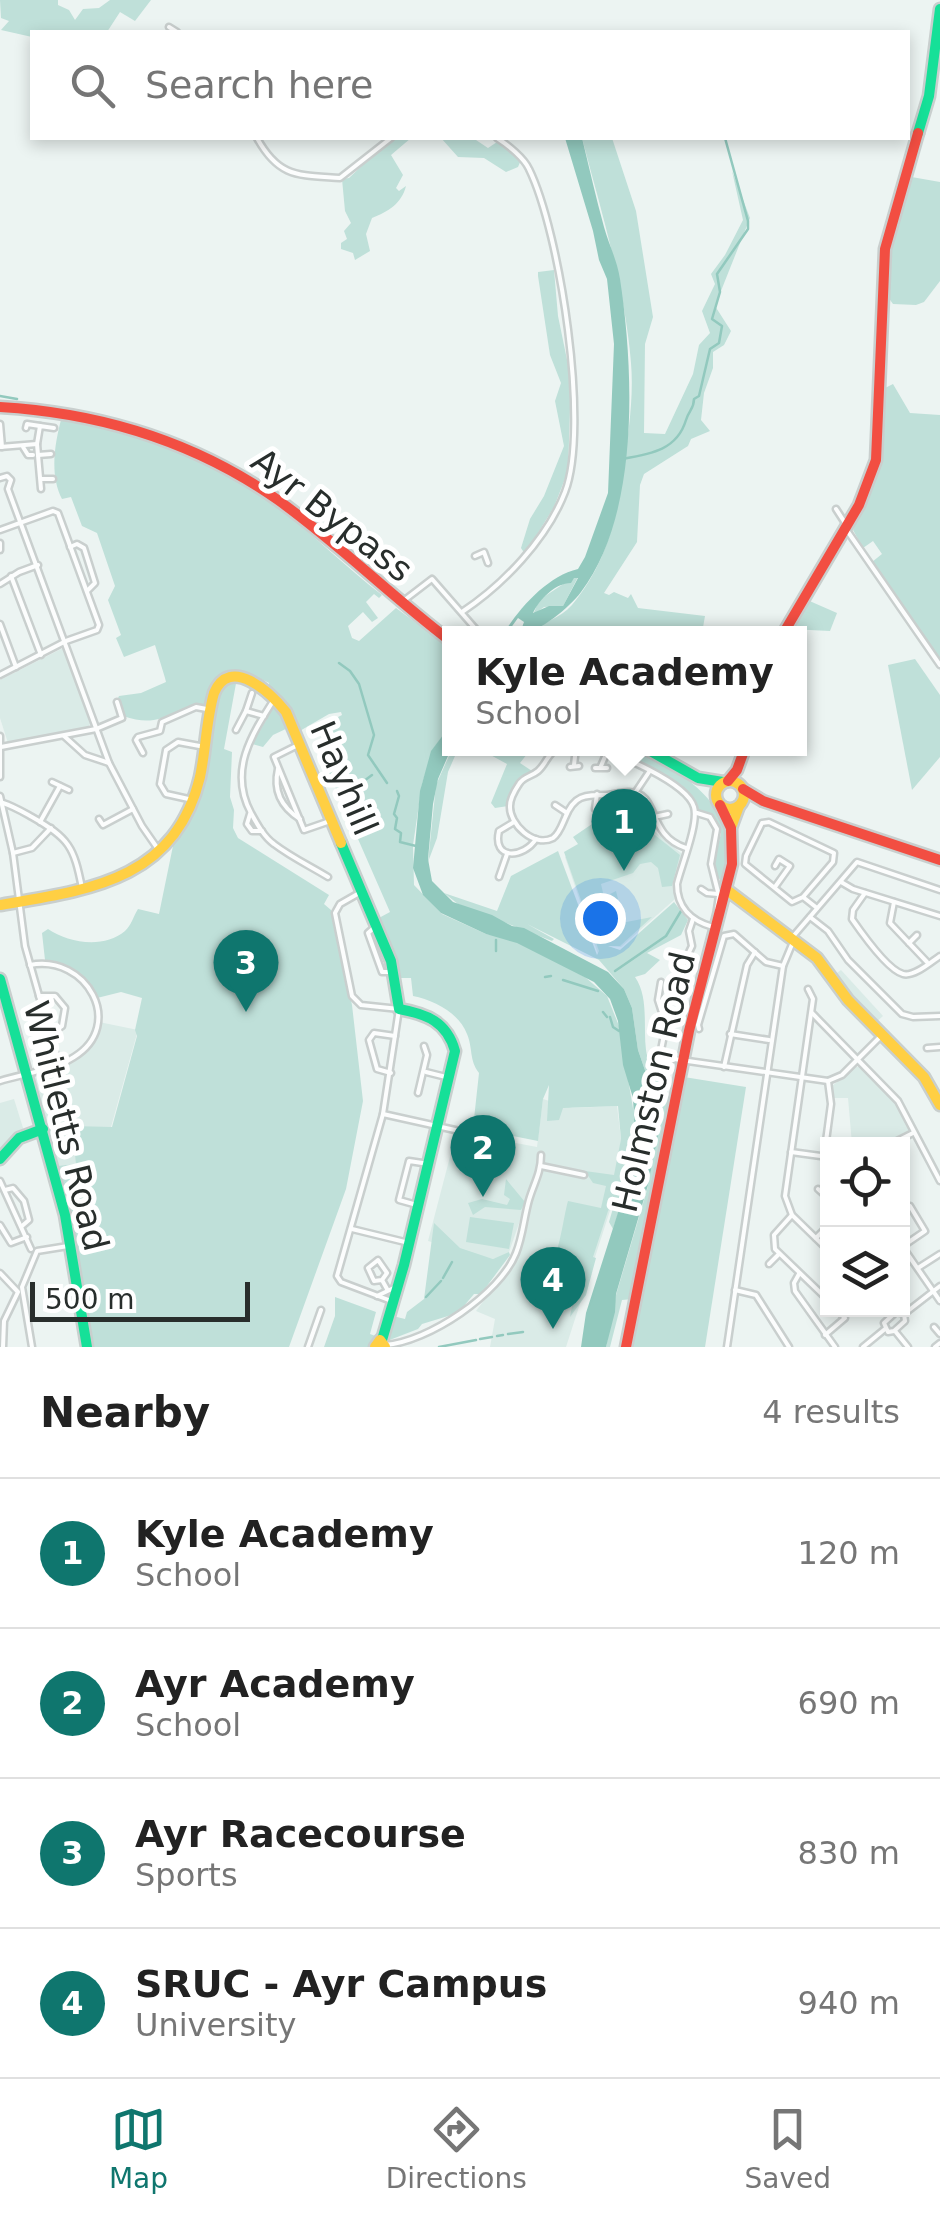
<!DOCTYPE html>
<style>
:root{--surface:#fff;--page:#f2f2f2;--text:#222;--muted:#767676;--line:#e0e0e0;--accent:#0f766e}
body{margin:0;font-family:"DejaVu Sans",sans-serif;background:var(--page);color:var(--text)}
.controls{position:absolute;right:30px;bottom:30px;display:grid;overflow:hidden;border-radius:0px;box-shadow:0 5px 15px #0003}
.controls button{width:90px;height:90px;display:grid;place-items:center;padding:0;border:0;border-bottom:2px solid var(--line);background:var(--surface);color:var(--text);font:50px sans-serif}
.scale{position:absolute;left:30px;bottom:25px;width:220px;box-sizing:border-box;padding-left:10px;border:5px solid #282e2c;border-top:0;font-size:28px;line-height:35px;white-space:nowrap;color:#282e2c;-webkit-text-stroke:8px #fff;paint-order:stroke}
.you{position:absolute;left:600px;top:918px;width:35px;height:35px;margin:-25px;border:8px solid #fff;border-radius:50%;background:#1a73e8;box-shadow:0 0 0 15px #1a73e833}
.badge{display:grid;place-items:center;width:65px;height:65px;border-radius:50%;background:var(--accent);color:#fff;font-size:32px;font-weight:700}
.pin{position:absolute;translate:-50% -82px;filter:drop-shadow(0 2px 5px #0008)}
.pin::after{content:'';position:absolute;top:52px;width:35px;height:30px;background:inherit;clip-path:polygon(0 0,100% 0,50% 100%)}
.popup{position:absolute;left:442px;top:626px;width:365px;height:130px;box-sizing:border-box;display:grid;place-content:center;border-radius:0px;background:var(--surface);filter:drop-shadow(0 2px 8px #0005);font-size:32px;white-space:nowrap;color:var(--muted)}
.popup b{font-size:38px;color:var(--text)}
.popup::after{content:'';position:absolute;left:50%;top:100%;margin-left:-20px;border:20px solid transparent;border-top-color:var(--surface)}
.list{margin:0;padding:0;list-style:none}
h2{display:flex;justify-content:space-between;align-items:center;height:130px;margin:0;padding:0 40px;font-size:42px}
h2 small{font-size:32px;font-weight:400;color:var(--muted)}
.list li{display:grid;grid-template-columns:65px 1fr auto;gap:30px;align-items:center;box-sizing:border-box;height:150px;padding:0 40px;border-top:2px solid var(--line)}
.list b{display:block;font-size:38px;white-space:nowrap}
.list p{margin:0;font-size:32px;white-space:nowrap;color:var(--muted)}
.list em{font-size:32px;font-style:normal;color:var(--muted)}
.icon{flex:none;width:55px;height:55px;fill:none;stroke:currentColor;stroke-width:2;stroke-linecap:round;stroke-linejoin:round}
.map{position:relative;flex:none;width:940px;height:1347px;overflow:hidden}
.search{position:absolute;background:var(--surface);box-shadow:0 5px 15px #0003;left:30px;right:30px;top:30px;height:110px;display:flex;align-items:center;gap:25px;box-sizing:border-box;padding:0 35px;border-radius:0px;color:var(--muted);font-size:38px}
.sheet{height:730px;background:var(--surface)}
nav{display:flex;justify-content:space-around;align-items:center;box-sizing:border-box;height:140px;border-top:2px solid var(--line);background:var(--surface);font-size:28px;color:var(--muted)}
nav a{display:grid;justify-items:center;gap:5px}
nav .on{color:var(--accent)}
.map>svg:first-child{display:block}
.built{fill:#daebe7}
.green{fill:#bfe0d9}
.water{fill:#92c9be;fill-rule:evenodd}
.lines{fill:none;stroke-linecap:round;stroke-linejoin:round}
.stream{stroke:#92c9be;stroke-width:2.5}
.street-casing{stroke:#c9cfce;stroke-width:9}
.fast-casing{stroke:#c9cfce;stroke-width:15}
.slow-casing{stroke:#c9cfce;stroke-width:15}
.jam-casing{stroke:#c9cfce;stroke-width:15}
.street{stroke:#fcfdfd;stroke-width:4}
.fast{stroke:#16e098;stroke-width:10}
.slow{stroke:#ffcf43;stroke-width:10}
.jam{stroke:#f24e42;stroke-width:10}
.labels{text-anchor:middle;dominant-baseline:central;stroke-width:10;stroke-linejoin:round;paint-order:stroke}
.street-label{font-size:35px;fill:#282e2c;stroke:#fff}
</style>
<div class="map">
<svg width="940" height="1347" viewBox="0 0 940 1347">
<rect width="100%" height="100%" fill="#ecf4f2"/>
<g class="built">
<polygon points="61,649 66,649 92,721 88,727 8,743 0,718 0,680"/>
<polygon points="625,807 682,854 673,886 675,899 621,947 607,946 598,954 565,857 604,834 597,827 607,823 614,809"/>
<polygon points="841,970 883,1016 874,1024 833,976"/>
<polygon points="99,1022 138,1030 111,1127 76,1164 56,1166 32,1073 75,1059 94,1042"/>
<polygon points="856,1067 862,1067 896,1102 909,1127 907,1134 884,1144 852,1144 848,1098 834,1098 832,1086"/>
<polygon points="14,1099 24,1131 0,1153 0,1103"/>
<polygon points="543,1099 572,1108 617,1106 621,1139 616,1192 566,1347 490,1347 495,1319 476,1311 518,1255 529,1221 531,1189 508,1255 493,1259 428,1241 452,1149 462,1150 469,1134 537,1147"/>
</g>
<g class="green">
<polygon points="0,0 58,0 58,5 69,10 75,20 83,9 99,8 110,0 151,0 135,21 120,12 107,32 32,32 32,37 1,30 9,21 1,18"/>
<path d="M391,138H411L391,155L403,175L396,188L399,191L406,186C402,203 388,212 372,218L366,234L370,251L355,260L353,253L341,249V243L347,239L344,231L351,223L345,211L342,179L349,178Z"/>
<polygon points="441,138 473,138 488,148 500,140 521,160 518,167 506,172 484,158 458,157"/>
<path d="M582,138H612L636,211L653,317L645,344L644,433L665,434L693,374L699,345L710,333L702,311L715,284L711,274L725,255L743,220L732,171L750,218L715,306L731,331L724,345L713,352V368L704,393L701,420L710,431L691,439L688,446L644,474L640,485L637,542L604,593L609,595L614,592L628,598L631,594L638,608L705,616L702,633L528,634C541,622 560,619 572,605C606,564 616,521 623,470C628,436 634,398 631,363C625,287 601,211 582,138Z"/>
<polygon points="906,176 940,182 940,281 924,302 916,305 893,304 888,297 889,236"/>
<polygon points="554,270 558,316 571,379 568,471 554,507 525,554 521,548 530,519 544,496 564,446 555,401 561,383 550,355 538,276 538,272"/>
<polygon points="893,384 910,413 940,415 940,659 872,562 882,554 873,541 863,548 853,530 875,474 881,436 883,389"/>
<path d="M62,416C138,432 205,455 269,501C309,530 343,565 382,595L379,598L374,594L366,602L378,618L372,622L363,612L348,626L352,638L359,641L396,608L449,647V727L433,749L422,784L413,845L414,885L442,914L486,934L514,939L585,977L607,996L619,1026L636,1126L634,1166L613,1229L609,1222L616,1198L608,1211L593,1257L596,1258L586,1295L570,1317L572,1306L522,1286L524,1281C528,1281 537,1282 541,1281C557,1273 563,1218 568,1201L601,1208L606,1186L593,1183L585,1171L614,1175L621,1139L618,1106L563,1108L559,1120L547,1121L549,1085L543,1099L538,1141L473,1128L479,1073C469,1060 473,1048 467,1034C459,1013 434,1000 413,996L411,978H398L377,919L390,912L319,750L325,747L328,722L342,715L341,712L329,714L298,732L282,699L268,689L269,683L259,678L254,681C224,660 215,680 209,707C172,704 165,731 123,716L117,700L119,696L141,693L166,682L165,678L155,645L124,657L116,638L121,635L108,600L115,586L97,533L82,526L71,497L62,499C49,474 55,442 62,416Z"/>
<polygon points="574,577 578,577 563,606 544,607 533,615 539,600"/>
<polygon points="805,599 837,613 830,631 789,629"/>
<polygon points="915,659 940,695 940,757 912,790 888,665"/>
<path d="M237,678L224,749L232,752L230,797L234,810L233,828L238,838L329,895L324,904L331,910L352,1005L363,1101L346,1189L289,1347H88L76,1257L56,1166L76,1164L72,1126L112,1127L137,1036L135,1030L142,998L121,992L97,998C86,974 70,965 45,960L42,933L48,929C68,943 104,949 125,931C131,926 134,915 138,909L159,914L174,841L197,805L219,688L226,681Z"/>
<polygon points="276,703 290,727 273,735 263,747 252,744"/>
<polygon points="452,749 458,749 448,772 437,838 428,862 436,785"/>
<polygon points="487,749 531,749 520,763 532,771 520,777 508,806 495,808 491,803 507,764 485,752"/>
<path d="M608,749C615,749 624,747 632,749C661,753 719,799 727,829C732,848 729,866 726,885L712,872L721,833L713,817L697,810L689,794L647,766Z"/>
<path d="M621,808L680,855L672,886L662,887L658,868L651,862L640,864L633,873L601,884L604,897L616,891L618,899L598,904L599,914L607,913L606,926L652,917L620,946H608L620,950L674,902L688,920L681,935L647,953L660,960L645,974L635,977C649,997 643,1026 646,1050C647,1059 652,1067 655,1075L668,1079V1095L672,1105L633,1299L622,1300L610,1347H606L616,1295L647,1190L659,1131L648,1079L638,1050L632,1008L624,989L599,960L527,924L554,939L552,941L458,904L444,893L497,911L511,876L558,851L597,955L599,951L564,852L578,844L573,837L592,824L598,832L602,830L599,827L608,823L615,810Z"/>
<polygon points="684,1077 746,1087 705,1347 630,1347"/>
<polygon points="506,1179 525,1202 521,1210 485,1207 473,1215 468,1203 482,1199 507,1205 510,1199 504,1195"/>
<polygon points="470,1217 514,1223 509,1249 466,1242"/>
<polygon points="434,1223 460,1248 493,1259 509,1252 510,1255 481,1294 474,1294 458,1313 422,1324 418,1329 387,1341 393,1316 405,1319 407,1312 424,1299"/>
<polygon points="335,1297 376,1312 370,1334 378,1337 370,1347 324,1347 335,1316"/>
</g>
<g class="water">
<path d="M565,138H582C589,167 596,198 604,227C609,245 617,260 620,279C634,371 640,514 581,592C570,607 538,634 520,633L524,622L518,618L507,633H504C520,607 548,576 578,569L585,557L608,493L614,344L607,279L599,260L593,231ZM574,578H578L563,606H549L533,613C539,600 555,583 571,583Z"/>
<polygon points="449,727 451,749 438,779 433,804 428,859 432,881 453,902 492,915 512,926 524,928 608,972 624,989 632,1008 638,1050 648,1079 648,1090 659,1131 648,1185 616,1294 615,1312 606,1347 581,1347 586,1313 636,1156 633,1098 623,1065 618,1021 610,999 594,982 517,943 486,934 441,913 423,895 413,868 420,791 431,751"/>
</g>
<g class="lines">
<g class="stream">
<polyline points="0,396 17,399"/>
<path d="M622,459C651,454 677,450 686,420C689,410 694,409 694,399L699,396L710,349L719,343L722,326L712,319L720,292L717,274L748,229V221L725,138"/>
<polyline points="339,663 350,671 359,684 374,735 368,755 387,783"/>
<polyline points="360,784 372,775"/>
<polyline points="397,791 399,796 394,814 397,818 395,829 401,833 400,842 416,846"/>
<polyline points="496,951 496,940"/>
<polyline points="615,971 666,936 681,911"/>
<polyline points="545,977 551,976"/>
<polyline points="563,980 598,991"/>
<polyline points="603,1012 607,1017"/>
<polyline points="610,1017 613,1027 619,1031"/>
<polyline points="443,1278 452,1262"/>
<polyline points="426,1297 441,1281"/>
<polyline points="508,1334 523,1332"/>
<polyline points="497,1336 503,1335"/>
<polyline points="480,1339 492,1337"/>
<polyline points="439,1347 476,1340"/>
</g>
<defs>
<g id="street">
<polyline points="169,27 177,32"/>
<path d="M257,138C279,178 298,175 340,178L391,138"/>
<polyline points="0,424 2,447"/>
<polyline points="26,428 27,424 40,426"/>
<polyline points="0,447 37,444"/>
<polyline points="23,447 28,455 33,455"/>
<polyline points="38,455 51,454"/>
<polyline points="0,478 7,476 11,480 8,489 109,763 142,826 160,852"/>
<polyline points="41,479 53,479"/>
<polyline points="41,489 37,444 40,426 54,428"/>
<polyline points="836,509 847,526"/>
<polyline points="846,529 940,665"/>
<polyline points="0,530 53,511 58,513 99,625 97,630 66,641 0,675"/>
<polyline points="0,543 0,550"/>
<polyline points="70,547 77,544 84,548 95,583 87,591"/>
<polyline points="475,556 484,552 488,563"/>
<polyline points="11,576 41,655"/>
<polyline points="0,584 19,572 38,565"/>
<polyline points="402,602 432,579 480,634"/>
<path d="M462,612C503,585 547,539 565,492C590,427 560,232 529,169C524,158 508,145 497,138"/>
<polyline points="0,624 16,667"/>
<path d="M275,698C252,734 228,770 251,813C257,824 264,837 274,844C291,857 310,866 328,877"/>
<polyline points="246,711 252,693"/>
<polyline points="236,730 246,711 264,716"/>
<polyline points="0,736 0,777"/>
<polyline points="64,736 85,755 109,763"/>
<polyline points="300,744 274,757 304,830 333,820"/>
<polyline points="1,747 96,729 122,718 117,702"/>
<path d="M557,748C547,755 546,764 538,771C531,777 524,776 519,784C515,790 510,799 510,806C509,824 534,848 553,838C559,834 562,825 565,818C574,795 584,795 607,795C614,795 622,791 630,792C660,793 646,835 686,848"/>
<path d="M592,748C616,752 687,783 694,807C699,823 681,867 677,884C677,907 691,921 713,927"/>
<polyline points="143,753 136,740 138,737 160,731 162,722 196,707 212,710"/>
<polyline points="574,765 576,748"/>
<polyline points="601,766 607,752"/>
<polyline points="570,767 579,766"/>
<polyline points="595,768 607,768"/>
<path d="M278,769C273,791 281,807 300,819"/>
<polyline points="52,782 69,790"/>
<polyline points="635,793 649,772"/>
<polyline points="0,796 13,853 25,946 58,1063"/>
<polyline points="193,800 166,794 160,784 166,750 178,742 205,747"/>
<path d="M3,803C13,806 23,812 32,817C69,838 74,847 82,888"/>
<polyline points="555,805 567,813"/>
<polyline points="595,809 597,794"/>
<polyline points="697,813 710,817 717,829 711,864 719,896 717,909"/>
<polyline points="250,814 247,824 252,831 262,831"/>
<polyline points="654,817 668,814"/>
<polyline points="99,819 103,825 133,809"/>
<polyline points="40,822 60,786"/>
<path d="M514,822L499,831C492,861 524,858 536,839"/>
<polyline points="13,853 32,848 51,828"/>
<polyline points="775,866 779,859 790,866 775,887"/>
<polyline points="499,877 507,854"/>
<polyline points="841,882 853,889 940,916"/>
<polyline points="701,889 707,893 718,894"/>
<polyline points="361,892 340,904 335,913 352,996 361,1005 399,1009 383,1114 337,1276 341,1282 394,1302"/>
<path d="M865,893L853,910L852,919C861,932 888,970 903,974C914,977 931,962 940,956"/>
<polyline points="803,897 792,902 745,864 746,856 762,823 769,822 834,853 833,862 803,897 817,908"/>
<polyline points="894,902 890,923 927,962"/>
<polyline points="810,917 828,931 848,960 902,1014 913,1017 940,1016"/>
<polyline points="376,926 368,933 382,972 393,972"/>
<polyline points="790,940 857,862 940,890"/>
<polyline points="909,943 917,935"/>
<polyline points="661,982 658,1000 666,1025 660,1055 667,1058 828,1081 842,1075 882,1035"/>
<polyline points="687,989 683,965 692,946 689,931 693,919"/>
<polyline points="808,989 813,999 785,1196 792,1215 828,1250"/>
<polyline points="39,996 55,996 65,1008 62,1026 50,1034"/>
<polyline points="812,1013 898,1101 940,1181"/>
<polyline points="666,1023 679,1022"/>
<polyline points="699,1029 698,1025 724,936 734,934 766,962 783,966"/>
<polyline points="730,1034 769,1040"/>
<polyline points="927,1048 940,1047"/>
<polyline points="724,1067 747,965 755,952"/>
<polyline points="426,1072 446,1077"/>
<polyline points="391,1073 377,1069 369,1040 374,1033 395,1036"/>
<path d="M0,1081C23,1074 54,1070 74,1057C126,1025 87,954 30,965"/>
<polyline points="418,1093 427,1055 424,1046"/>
<polyline points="383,1114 473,1134 480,1131"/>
<polyline points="891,1144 913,1133"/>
<polyline points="791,1152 828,1157"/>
<polyline points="824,1156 831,1104 828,1081"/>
<polyline points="541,1166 584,1175"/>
<polyline points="902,1171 902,1177"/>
<polyline points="0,1181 31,1249"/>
<polyline points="818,1189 828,1198"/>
<polyline points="5,1190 13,1188 24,1201 29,1220 22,1226"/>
<polyline points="417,1205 399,1200 409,1161 429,1164"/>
<polyline points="902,1208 910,1206 925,1231 903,1246"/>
<polyline points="792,1215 774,1235 775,1249 828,1300"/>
<polyline points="0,1225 11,1243 27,1237"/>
<polyline points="352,1229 409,1243"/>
<polyline points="816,1238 828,1226"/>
<polyline points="902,1246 940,1301"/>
<polyline points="769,1264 779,1254"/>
<polyline points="918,1268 940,1254"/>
<polyline points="0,1273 18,1292 4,1321 3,1347"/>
<polyline points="799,1274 794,1283 795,1291 835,1347"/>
<polyline points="382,1280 387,1273 378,1260 368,1268 374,1281 382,1280 387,1289"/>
<polyline points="902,1280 903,1279"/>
<polyline points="735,1290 756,1295 789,1347"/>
<polyline points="377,1296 398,1286"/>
<polygon points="896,1312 904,1314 905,1321 894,1331 888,1332 884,1323"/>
<polyline points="904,1314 940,1286"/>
<polyline points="934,1327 940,1334"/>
<polyline points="895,1331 908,1347"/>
<polyline points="825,1335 845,1318 837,1310"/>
<path d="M385,1345C428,1342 500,1294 516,1253C523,1236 524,1217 529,1200C534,1183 541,1173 541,1155"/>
<polyline points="32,1347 22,1287 37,1251 68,1246"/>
<polyline points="308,1347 321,1310"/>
<polyline points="727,1347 783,966 793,942"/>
<polyline points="863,1347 885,1329"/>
<polyline points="935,1347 940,1343"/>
</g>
<g id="fast">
<polyline points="918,133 929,96 940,9"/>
<polyline points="645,748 698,778 723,782"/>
<path d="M341,843L391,961L399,1009C427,1014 447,1022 455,1051L404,1265L382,1340"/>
<polyline points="0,979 65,1215 87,1347"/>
<polyline points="0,1159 19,1138 43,1129"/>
</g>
<g id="slow">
<circle cx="730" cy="795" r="14"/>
<polyline points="732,825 739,806"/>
<polyline points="727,890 817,958 848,1000 924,1077 940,1105"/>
<path d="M0,905C90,890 175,880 200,777C206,749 206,721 214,693C230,655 270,692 286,712L341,843"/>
<polyline points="375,1347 380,1340 385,1347"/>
</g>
<g id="jam">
<path d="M0,407C101,413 194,441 278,500C338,543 390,595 449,640"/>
<polyline points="783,634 859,505 876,460 885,249 918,133"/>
<polyline points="728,781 737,770 745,748"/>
<polyline points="743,789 763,801 940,860"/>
<polyline points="626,1347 689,1031 732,864 731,828 720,805"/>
</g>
</defs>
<use href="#street" class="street-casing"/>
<use href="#fast" class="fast-casing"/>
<use href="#slow" class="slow-casing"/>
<use href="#jam" class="jam-casing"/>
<use href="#street" class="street"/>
<use href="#fast" class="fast"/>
<use href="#slow" class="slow"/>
<use href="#jam" class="jam"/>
</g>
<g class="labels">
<g class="street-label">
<text transform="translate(332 515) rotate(38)">Ayr Bypass</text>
<text transform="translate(344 778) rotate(67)">Hayhill</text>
<text transform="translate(654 1082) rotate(-77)">Holmston Road</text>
<text transform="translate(66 1126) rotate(76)">Whitletts Road</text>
</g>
</g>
</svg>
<div class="controls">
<button><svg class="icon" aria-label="locate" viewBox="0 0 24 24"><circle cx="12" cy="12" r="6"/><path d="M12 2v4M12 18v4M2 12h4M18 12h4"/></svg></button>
<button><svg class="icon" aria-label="layers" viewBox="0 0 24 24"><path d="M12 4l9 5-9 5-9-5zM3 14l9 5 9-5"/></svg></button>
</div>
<div class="scale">500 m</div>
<div class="you"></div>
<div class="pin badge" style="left:624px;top:871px">1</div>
<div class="popup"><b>Kyle Academy</b>School</div>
<div class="pin badge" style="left:483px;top:1197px">2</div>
<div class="pin badge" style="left:246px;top:1012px">3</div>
<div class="pin badge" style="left:553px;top:1329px">4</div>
<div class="search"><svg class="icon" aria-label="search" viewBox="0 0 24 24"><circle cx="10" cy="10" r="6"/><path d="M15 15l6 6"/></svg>Search here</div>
</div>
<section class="sheet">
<h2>Nearby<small>4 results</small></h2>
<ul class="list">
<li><span class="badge">1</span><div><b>Kyle Academy</b><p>School</p></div><em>120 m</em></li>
<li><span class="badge">2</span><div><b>Ayr Academy</b><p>School</p></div><em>690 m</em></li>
<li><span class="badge">3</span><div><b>Ayr Racecourse</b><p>Sports</p></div><em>830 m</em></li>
<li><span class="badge">4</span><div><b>SRUC - Ayr Campus</b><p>University</p></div><em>940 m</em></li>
</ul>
</section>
<nav>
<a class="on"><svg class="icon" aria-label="map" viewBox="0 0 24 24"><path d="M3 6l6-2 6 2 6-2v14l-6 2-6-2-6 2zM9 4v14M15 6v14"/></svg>Map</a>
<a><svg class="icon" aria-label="directions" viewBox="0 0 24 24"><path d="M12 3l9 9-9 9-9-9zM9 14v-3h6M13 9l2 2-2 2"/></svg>Directions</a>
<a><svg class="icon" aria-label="saved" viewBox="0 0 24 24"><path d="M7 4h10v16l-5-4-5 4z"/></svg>Saved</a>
</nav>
